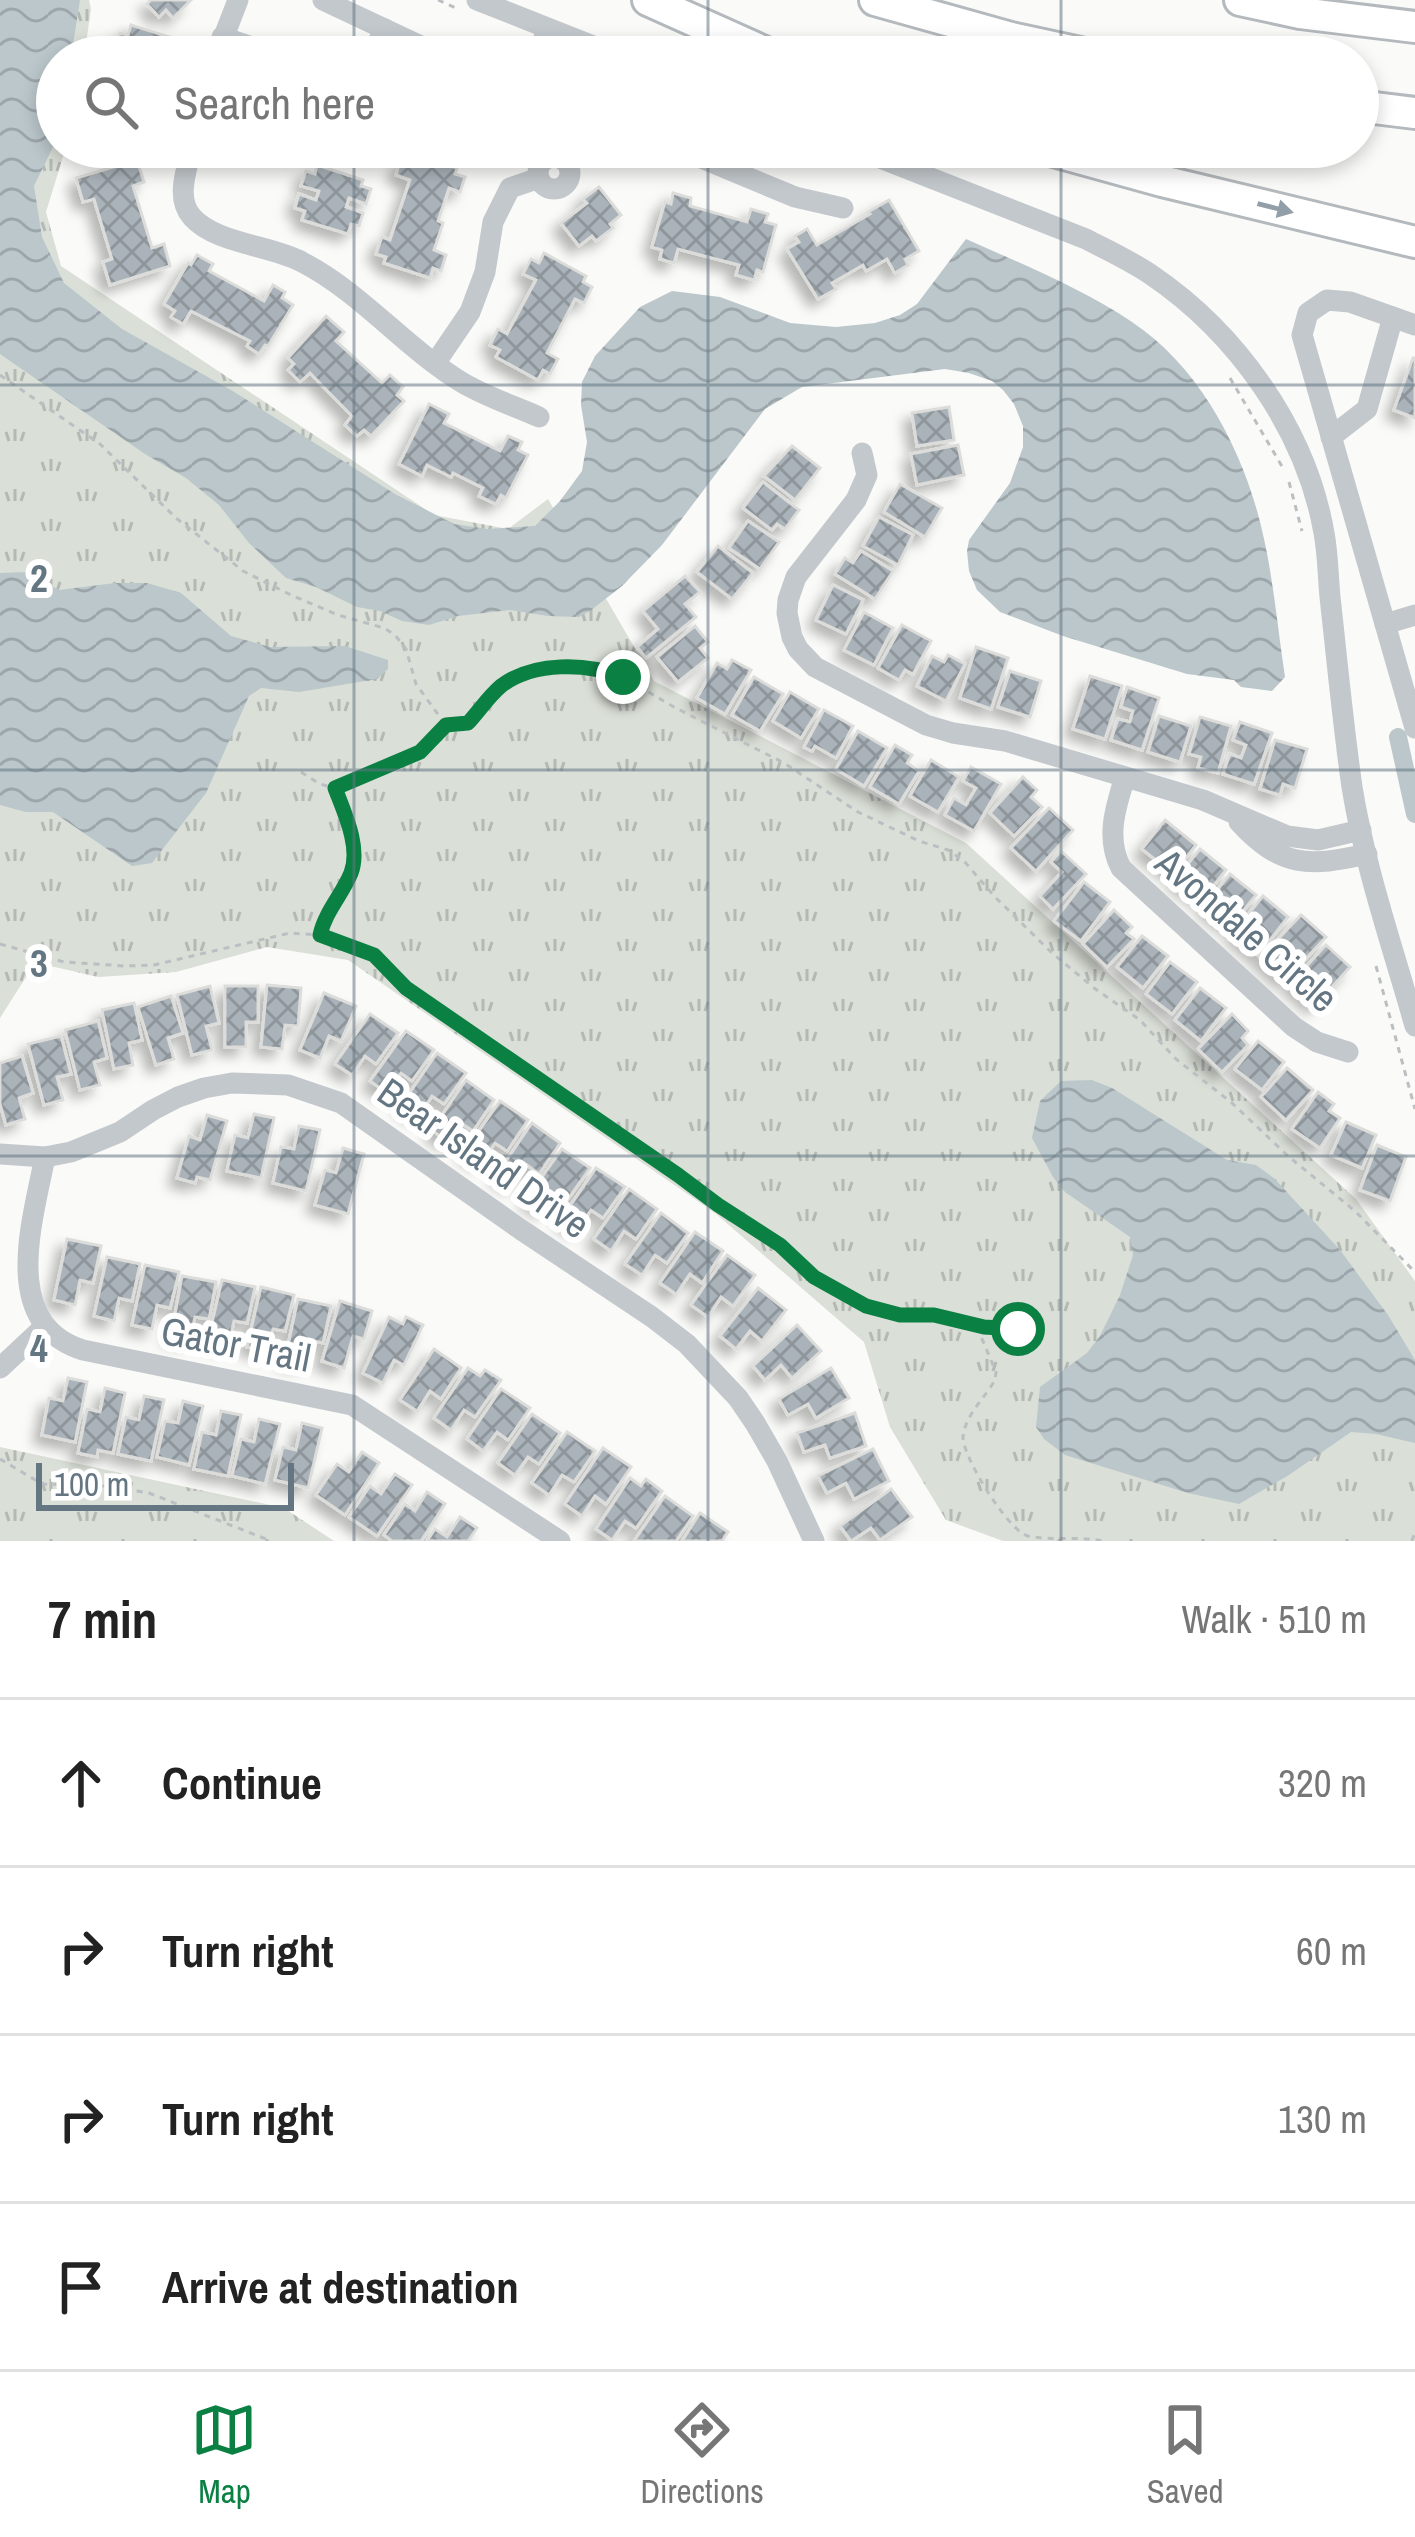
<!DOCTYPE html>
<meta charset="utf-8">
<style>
:root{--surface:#fff;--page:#f2f2f2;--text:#222;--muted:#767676;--line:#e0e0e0;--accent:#0b8043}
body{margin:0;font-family:"Archivo Narrow",sans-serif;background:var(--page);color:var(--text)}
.scale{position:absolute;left:36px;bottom:30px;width:258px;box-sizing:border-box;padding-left:12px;border:6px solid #657683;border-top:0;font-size:33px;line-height:42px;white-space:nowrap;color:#657683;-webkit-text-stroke:9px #fff;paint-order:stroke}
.stop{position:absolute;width:36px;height:36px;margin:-27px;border:9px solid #0b8043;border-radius:50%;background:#fff}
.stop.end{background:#0b8043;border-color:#fff;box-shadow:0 3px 12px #0008}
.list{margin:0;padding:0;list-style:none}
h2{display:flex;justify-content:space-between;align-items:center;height:156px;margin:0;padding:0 48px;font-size:51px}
h2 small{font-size:39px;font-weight:400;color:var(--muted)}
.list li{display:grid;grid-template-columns:78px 1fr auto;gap:36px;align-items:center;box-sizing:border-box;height:168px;padding:0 48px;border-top:3px solid var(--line)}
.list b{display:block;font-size:45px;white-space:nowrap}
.list em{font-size:39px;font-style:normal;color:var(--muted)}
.icon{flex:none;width:66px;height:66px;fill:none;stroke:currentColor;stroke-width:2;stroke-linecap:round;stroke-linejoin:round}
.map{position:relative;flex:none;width:1415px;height:1541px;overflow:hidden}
.search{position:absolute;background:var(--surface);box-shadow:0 6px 18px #0003;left:36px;right:36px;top:36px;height:132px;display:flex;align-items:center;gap:30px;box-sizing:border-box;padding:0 42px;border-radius:66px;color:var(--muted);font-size:45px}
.sheet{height:828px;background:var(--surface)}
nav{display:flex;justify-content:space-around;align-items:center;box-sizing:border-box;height:168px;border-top:3px solid var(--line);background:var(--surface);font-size:33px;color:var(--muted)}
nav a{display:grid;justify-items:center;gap:6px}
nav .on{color:var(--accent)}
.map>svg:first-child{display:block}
.grass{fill:url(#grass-tufts)}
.water{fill:url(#water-waves)}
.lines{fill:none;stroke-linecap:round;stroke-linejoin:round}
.canal{stroke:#bbc7cb;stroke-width:18}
.building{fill:url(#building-cross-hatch);stroke:#dcdcda;stroke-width:3;filter:url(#shadow)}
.highway-casing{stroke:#b4b9bd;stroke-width:36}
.path{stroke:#bbbfc2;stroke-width:3;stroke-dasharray:6 6;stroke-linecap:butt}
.minor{stroke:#c3c8cc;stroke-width:21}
.highway{stroke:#fff;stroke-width:30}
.oneway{fill:#939fa8}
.route{stroke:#0b8043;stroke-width:15}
.grid{fill:none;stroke:#657683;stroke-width:3;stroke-opacity:0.55}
.labels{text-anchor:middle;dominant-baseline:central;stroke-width:12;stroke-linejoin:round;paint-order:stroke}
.street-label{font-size:39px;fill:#657683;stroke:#fff}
.grid-label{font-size:39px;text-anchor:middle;font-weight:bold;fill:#657683;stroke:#fff;stroke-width:12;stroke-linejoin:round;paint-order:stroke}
</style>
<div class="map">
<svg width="1415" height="1541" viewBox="0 0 1415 1541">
<defs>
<pattern id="grass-tufts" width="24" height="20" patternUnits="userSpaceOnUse" patternTransform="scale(3)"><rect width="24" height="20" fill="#dadfd7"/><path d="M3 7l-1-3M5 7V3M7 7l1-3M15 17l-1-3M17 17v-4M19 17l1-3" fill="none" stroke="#b4b9b4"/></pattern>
<pattern id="water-waves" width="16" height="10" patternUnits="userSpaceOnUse" patternTransform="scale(3)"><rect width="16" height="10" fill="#bbc7cb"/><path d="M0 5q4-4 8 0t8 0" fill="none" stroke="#9ca6aa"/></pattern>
<pattern id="building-cross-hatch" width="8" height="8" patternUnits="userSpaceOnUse" patternTransform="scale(3)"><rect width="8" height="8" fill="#aab3b9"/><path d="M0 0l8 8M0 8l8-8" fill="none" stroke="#8e969c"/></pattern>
<filter id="shadow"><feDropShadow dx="-8" dy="8" stdDeviation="6" flood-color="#0004"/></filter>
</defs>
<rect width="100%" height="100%" fill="#fafaf8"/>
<g class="grass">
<polygon points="0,0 89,0 91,9 84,57 57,57 57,147 66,147 46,212 61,266 434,515 508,529 548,499 654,681 966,843 1356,1199 1415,1281 1415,1541 1003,1541 946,1520 890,1427 864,1342 715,1213 348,960 267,947 176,972 98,977 55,967 33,966 0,1018"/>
<polygon points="0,1447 284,1508 334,1541 0,1541"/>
</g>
<g class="water">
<path d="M0,0H80L71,57H57V128L53,147L34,186L42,237L64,283L122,329L231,390L395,494L454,524L487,529L535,526L560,501L582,471L587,442L581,405L582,382L595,356L640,307L672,291L720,297L790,323L836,327L875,323L900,315L917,304L966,239C1022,264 1081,288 1132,322C1203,369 1247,458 1264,539C1274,584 1278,631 1285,677L1272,691L1241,687L1234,680L1187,674L1063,636L1000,612L977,590L969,571L967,551L969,540L1010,483L1023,447V426L1014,404L1003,390L992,381L969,373L945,369L802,387L765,409L662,545L622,586L590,611L579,617L548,616L510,610L458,616L429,625L402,621L380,611L357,607L316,587L286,578L249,543L219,505L186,478L145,454L0,354Z"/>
<polygon points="28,572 59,590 115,583 147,583 181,593 231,636 270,647 345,646 388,660 388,669 377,679 299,692 261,688 249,696 206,793 152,863 132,866 53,812 26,812 0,805 0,573"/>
<polygon points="1092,1080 1112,1088 1227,1160 1256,1165 1275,1179 1340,1250 1388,1315 1415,1360 1415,1443 1376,1434 1351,1432 1289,1475 1239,1504 1188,1493 1065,1455 1044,1439 1036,1427 1040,1387 1087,1353 1100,1336 1120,1295 1133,1255 1130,1237 1065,1192 1053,1177 1032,1138 1040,1101 1061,1081"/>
</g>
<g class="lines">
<polyline class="canal" points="1398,737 1415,814"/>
</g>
<g class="building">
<polygon points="151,0 191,0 173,18 166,10 159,17 147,4"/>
<polygon points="131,25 176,39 174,46 185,49 182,57 130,57 136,53 115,47 120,33 128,35"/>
<polygon points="412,153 457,168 455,174 465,177 460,192 449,188 438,221 443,223 434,250 446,255 441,271 433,268 430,278 384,263 386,257 376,254 382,237 390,240 410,180 396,175 400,161 408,163"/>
<polygon points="137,160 144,182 133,186 152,248 164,244 170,266 110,285 103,262 112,259 94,199 83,202 76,178"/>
<polygon points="317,165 363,180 361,186 371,189 366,204 349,198 346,207 363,213 359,226 351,224 348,234 302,220 305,211 295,208 299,194 316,200 319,191 301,186 306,171 315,174"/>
<polygon points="599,187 621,215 610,224 613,228 596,241 592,236 579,246 561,223 587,203 583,199"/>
<polygon points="673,193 691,198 690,206 747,222 751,209 768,214 765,222 776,225 763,272 757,270 754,280 736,275 739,265 678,249 674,263 660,259 662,250 652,247 665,202 671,204"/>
<polygon points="889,200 919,251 905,259 908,265 895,273 887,259 866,271 863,265 832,283 836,289 818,299 787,249 799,242 795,236 807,229 817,245 870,214 868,212"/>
<polygon points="544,253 586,276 583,282 592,287 584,303 575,299 547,353 558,359 550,374 543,370 538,380 496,357 500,350 490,345 498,329 507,334 536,280 523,274 531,259 539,263"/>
<polygon points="197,255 213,264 209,271 264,301 273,285 285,292 282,298 293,305 268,346 265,345 259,354 247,346 250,341 191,311 183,324 171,317 175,311 164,304 188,263 191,265"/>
<polygon points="326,316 344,332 336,341 382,383 390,375 403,387 397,395 404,401 371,436 364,430 357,436 345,425 352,416 310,373 300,382 288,370 294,364 288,358"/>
<polygon points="1413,358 1415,358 1415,418 1394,410"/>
<polygon points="429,404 449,414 444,423 500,451 508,436 522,442 518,450 528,455 506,498 501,495 496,504 479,496 483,488 453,473 451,477 427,465 422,476 399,464"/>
<polygon points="949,407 954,440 917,446 912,413"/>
<polygon points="958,445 964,475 917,485 911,454"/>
<polygon points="792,446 820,468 795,500 764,476"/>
<polygon points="763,482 799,510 785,529 777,524 772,530 743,508"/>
<polygon points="900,484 942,508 925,537 884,512"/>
<polygon points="879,517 913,535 898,565 863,546"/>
<polygon points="748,521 779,542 760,569 729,548"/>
<polygon points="718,546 753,573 732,599 697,572"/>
<polygon points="861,551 893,571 875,599 835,574 845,558 853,563"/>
<polygon points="685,576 700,592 685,604 696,617 646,658 637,647 658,629 643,611"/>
<polygon points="833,585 863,600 846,634 816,620"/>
<polygon points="864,612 893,628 874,665 844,650"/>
<polygon points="902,625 931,641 913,674 905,670 899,680 878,668"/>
<polygon points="695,626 708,642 700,648 708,658 678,682 657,657"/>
<polygon points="976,647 1008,658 991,709 960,698"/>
<polygon points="948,655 965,664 946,701 917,686 932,656 944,662"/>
<polygon points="732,660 751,670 725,714 697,698 717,663 727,669"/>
<polygon points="1010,671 1041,681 1030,717 998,707"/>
<polygon points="1090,676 1122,686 1105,739 1073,729"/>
<polygon points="754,677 783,694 760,731 732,715"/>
<polygon points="1127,687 1159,698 1142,750 1111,740 1118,719 1130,722 1133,711 1121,707"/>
<polygon points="790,692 819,709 801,738 773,721"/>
<polygon points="824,710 853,726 836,758 815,746 812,751 804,747"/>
<polygon points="1159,716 1191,726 1180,762 1148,752"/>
<polygon points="1200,717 1231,726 1218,773 1198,768 1201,757 1189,754"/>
<polygon points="1240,722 1272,733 1254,784 1223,774 1230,754 1241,758 1246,745 1233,740"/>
<polygon points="858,731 887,748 864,786 836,769"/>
<polygon points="1275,740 1307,749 1295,788 1283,784 1280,795 1260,789"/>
<polygon points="895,745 912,755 907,763 919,771 899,804 870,787"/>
<polygon points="931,760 959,777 938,812 910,796"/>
<polygon points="971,767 1001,784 974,831 945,815 954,798 966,805 976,788 963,781"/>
<polygon points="1023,777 1037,790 1031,797 1042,807 1014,836 990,813"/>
<polygon points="1049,808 1073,830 1036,871 1011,848"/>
<polygon points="1165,820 1196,845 1173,874 1142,849"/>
<polygon points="1200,849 1226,870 1202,900 1175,880"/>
<polygon points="1061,851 1086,874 1053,909 1040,896 1062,872 1051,862"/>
<polygon points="1230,874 1256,895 1230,927 1204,906"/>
<polygon points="1084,882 1110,902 1081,941 1054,921"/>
<polygon points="1263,896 1288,917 1258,955 1233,933"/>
<polygon points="1114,910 1132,927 1126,933 1134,939 1107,967 1083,944"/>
<polygon points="1301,915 1326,937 1285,981 1260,958"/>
<polygon points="1142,936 1168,956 1143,988 1117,967"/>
<polygon points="1326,945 1350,967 1315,1006 1290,984"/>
<polygon points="1170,962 1197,982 1172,1014 1146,994"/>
<polygon points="267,985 301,988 298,1026 285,1025 282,1049 261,1047"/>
<polygon points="210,986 219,1023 206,1026 212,1050 192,1055 177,995"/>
<polygon points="225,986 258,986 258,1022 246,1022 246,1047 225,1047"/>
<polygon points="1200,988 1226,1008 1201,1041 1175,1020"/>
<polygon points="324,993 356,1006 341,1041 329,1036 320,1058 300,1050"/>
<polygon points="171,996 183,1033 168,1038 174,1059 156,1065 138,1007"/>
<polygon points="134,1003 142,1040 129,1043 133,1065 114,1069 102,1010"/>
<polygon points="370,1014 398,1033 376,1064 365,1056 352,1075 335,1064"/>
<polygon points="1232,1014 1248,1031 1242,1038 1248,1045 1222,1072 1198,1049"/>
<polygon points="98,1021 107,1058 94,1062 100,1085 80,1090 65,1030"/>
<polygon points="406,1031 434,1050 412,1081 401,1073 387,1093 370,1081"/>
<polygon points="61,1036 71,1074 57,1077 63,1100 44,1105 28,1044"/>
<polygon points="1258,1041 1284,1062 1262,1090 1235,1069"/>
<polygon points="437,1053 466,1073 444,1104 432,1096 419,1116 402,1104"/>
<polygon points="22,1056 33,1093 19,1098 25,1119 6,1125 0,1104 0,1063"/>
<polygon points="1287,1068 1313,1090 1286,1120 1261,1097"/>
<polygon points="466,1080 494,1100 473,1131 461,1123 448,1142 432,1130"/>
<polygon points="1318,1092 1334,1104 1329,1111 1340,1118 1320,1148 1292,1129"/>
<polygon points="500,1101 528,1120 507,1151 495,1143 482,1162 465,1151"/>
<polygon points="254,1114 274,1118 261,1178 227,1171 235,1135 248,1138"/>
<polygon points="207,1115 227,1121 210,1180 197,1177 195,1183 177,1178 189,1136 200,1140"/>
<polygon points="1346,1122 1376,1135 1362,1168 1331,1155"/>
<polygon points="532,1123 560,1143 539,1174 527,1165 513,1185 497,1174"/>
<polygon points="299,1126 320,1130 306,1191 273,1183 281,1147 294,1149"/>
<polygon points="1377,1145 1406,1157 1390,1201 1360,1190"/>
<polygon points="343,1148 364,1154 348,1214 315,1205 325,1170 336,1173"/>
<polygon points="562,1149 590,1168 568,1199 557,1191 544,1210 527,1198"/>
<polygon points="596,1168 625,1187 603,1218 591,1210 578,1229 562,1218"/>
<polygon points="629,1189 657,1209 636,1239 624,1231 611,1251 594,1239"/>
<polygon points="661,1213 688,1233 667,1263 655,1255 642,1275 625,1264"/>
<polygon points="695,1232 723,1251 702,1283 690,1274 676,1294 660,1283"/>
<polygon points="67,1239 101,1246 93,1283 80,1280 75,1305 54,1300"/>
<polygon points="727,1255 755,1275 733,1306 721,1297 708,1317 691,1305"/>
<polygon points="107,1257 140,1264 132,1301 119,1298 114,1321 94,1316"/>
<polygon points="145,1265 179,1272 170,1308 157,1305 152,1329 132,1325"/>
<polygon points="182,1276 216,1282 209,1319 195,1317 190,1339 171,1336"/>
<polygon points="222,1280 255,1287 247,1323 234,1321 229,1344 208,1340"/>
<polygon points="261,1287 294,1295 285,1331 273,1329 267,1352 247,1347"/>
<polygon points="758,1288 786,1310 762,1341 750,1331 736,1349 720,1336"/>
<polygon points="298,1299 331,1306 323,1343 310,1340 304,1363 285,1359"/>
<polygon points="340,1301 372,1311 364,1339 353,1336 344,1368 322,1361"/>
<polygon points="389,1317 403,1324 406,1317 423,1325 404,1365 394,1360 383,1383 363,1373"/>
<polygon points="797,1325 821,1351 792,1378 781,1365 765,1380 753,1366"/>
<polygon points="434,1349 461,1368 441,1399 430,1391 417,1411 400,1400"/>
<polygon points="468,1368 480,1376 485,1370 501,1380 475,1417 464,1410 451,1430 434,1418"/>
<polygon points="831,1368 849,1398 816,1418 808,1404 788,1415 779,1399"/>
<polygon points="68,1378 87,1382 75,1442 42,1435 49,1398 63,1401"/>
<polygon points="105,1388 125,1393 113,1453 98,1450 97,1457 78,1453 87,1409 100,1412"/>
<polygon points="501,1389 530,1408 508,1440 497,1432 483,1451 467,1439"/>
<polygon points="144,1396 164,1400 151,1461 118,1454 126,1417 139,1420"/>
<polygon points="183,1401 203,1406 189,1465 157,1457 165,1421 178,1423"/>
<polygon points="221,1411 241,1415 228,1476 194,1469 202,1432 216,1435"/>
<polygon points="855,1413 866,1446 830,1458 825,1445 804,1452 797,1433"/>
<polygon points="532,1414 560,1433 539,1464 528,1457 515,1475 498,1463"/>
<polygon points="259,1419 280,1424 265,1484 232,1476 241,1439 254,1442"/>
<polygon points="302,1423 322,1428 308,1488 275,1480 283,1447 296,1450"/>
<polygon points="567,1432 595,1451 574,1482 562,1475 549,1495 532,1483"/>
<polygon points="603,1448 631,1467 606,1504 595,1496 582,1516 565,1504"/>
<polygon points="873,1449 889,1481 854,1499 846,1483 827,1493 818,1476"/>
<polygon points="362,1452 379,1463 345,1515 316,1495 337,1464 349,1472"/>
<polygon points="395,1474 412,1485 377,1536 349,1517 370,1486 381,1494"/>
<polygon points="630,1478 641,1486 646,1479 662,1491 636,1528 625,1521 612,1540 596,1529"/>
<polygon points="891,1489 912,1517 880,1540 871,1528 851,1541 840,1526"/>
<polygon points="427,1492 445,1504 421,1541 392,1541 384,1535 405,1504 415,1511"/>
<polygon points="665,1496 693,1516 676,1541 634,1541"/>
<polygon points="700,1513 728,1532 722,1541 682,1541"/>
<polygon points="460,1517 477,1528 468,1541 427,1541 435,1529 447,1537"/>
</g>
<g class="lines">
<defs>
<g id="highway">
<polyline points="648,0 775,57"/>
<polyline points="875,0 1011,38 1099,57"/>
<polyline points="1240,0 1300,13 1415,27"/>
<polyline points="1358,106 1415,113"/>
<polyline points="1039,147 1162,181 1415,242"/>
</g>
</defs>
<use href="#highway" class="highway-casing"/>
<g class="path">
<polyline points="438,0 458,9"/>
<polyline points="802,147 840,162"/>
<polyline points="0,375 100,444 176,518 243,571 291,595 338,615 384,628 395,635 406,649 416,684 445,724"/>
<polyline points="1230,378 1283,468"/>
<polyline points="1289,482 1302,531"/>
<polyline points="301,772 320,784 335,788 420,752 446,725 468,723 499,687 527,674 571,667 606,670 623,677 674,707 784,763 858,812 919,841 948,850 964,861 994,896 1051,952 1094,988 1140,1020 1176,1059 1232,1103 1288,1156 1355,1211 1415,1272"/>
<path d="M321,933C324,916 334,903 343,888C362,853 348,826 336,791"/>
<polyline points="0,944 64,962 125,966 154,965 290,933 320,935 375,955 406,988 678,1175 718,1205 780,1245 813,1277 849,1299 866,1307 900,1315 935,1315 984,1327 1018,1329"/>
<polyline points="1376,966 1415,1109"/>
<path d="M977,1327L996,1372L995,1380C985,1398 965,1415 963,1437C962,1456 1009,1532 1028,1536C1052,1541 1079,1536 1103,1541"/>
<polyline points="0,1459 42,1484 105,1486 149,1493 271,1541"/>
<polyline points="1412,1541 1415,1531"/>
</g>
<g class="minor">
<polyline points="323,0 444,57"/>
<polyline points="477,0 621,57"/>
<polyline points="222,37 282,57"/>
<polyline points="216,57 238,0"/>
<polyline points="370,57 385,29"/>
<polyline points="534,57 549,29"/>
<path d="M192,147C187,169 175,198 192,217C216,244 271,245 302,262C362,293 405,348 463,383C487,397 514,406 539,417"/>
<polyline points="675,147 795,197 843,208"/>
<path d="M852,147L1086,239C1107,250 1129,260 1150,274C1236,332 1306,429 1324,533C1328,554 1328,576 1330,597C1337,660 1343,724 1352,787C1365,868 1393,948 1415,1026"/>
<circle cx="554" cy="173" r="16"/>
<polyline points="1415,325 1350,302 1327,300 1308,313 1302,335 1415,728"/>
<polyline points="436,362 470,312 485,272 493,222 510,188 539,178"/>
<polyline points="1331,437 1367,409 1393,317"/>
<polyline points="862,453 867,475 856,500 796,577 788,600 787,613 792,637 798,649 815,667 926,725 953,733 1005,741 1203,800 1287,836 1318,840 1361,830"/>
<polyline points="1385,624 1415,615"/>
<path d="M1125,777C1116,806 1105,838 1121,868L1294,1027L1317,1042L1348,1052"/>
<path d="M1239,822C1281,868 1309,867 1367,854"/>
<polyline points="0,1154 45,1157 71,1152 120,1132 153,1110 178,1097 204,1088 232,1083 288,1085 341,1103 520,1229 652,1317 687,1344 738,1398 755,1423 777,1461 814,1541"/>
<path d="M45,1157C32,1223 0,1324 83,1350L352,1405L560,1541"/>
<polyline points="0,1368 43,1328"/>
</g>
<use href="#highway" class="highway"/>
</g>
<defs><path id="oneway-solid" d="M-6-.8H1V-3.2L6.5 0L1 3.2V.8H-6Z" transform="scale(3)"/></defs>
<use class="oneway" href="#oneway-solid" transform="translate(1275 208) rotate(14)"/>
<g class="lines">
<path class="route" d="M623,677C587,663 534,661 501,686C489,696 479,711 468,723L446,725L420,752L335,788C344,812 361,847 351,873C342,895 325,912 320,935L374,955L406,988L678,1175L718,1205L780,1245L814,1277L866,1306L900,1315H934L984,1327L1018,1329"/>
</g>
<path class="grid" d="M354,0V57M708,0V57M1061,0V57M354,147V1541M708,147V1541M1061,147V1541M0,385H1415M0,770H1415M0,1156H1415"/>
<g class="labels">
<g class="street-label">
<text transform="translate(1247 930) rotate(41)">Avondale Circle</text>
<text transform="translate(484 1158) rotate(35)">Bear Island Drive</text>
<text transform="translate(236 1344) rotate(11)">Gator Trail</text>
</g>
</g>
<g class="grid-label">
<text x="39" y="592">2</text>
<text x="39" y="977">3</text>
<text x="39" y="1362">4</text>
</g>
</svg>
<div class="scale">100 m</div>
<div class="stop" style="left:1018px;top:1329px"></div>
<div class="stop end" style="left:623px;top:677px"></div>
<div class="search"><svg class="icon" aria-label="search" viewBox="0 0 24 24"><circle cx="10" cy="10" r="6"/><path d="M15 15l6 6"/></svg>Search here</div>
</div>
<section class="sheet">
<h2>7 min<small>Walk · 510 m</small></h2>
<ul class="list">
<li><svg class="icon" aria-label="ahead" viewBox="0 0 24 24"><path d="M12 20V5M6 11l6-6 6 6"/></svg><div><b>Continue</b></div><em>320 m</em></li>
<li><svg class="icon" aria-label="right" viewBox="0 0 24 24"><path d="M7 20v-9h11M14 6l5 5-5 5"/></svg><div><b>Turn right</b></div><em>60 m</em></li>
<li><svg class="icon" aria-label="right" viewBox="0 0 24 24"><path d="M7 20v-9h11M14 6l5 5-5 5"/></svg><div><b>Turn right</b></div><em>130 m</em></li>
<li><svg class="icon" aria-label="arrive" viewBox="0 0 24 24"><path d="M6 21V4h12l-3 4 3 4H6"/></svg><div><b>Arrive at destination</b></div></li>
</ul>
</section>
<nav>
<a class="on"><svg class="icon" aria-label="map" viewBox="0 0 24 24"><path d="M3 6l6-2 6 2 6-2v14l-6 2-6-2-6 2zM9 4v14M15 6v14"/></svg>Map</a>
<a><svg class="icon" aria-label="directions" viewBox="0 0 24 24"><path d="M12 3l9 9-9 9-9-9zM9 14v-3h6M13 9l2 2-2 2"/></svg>Directions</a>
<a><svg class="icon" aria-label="saved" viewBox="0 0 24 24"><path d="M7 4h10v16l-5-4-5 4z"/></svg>Saved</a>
</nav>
